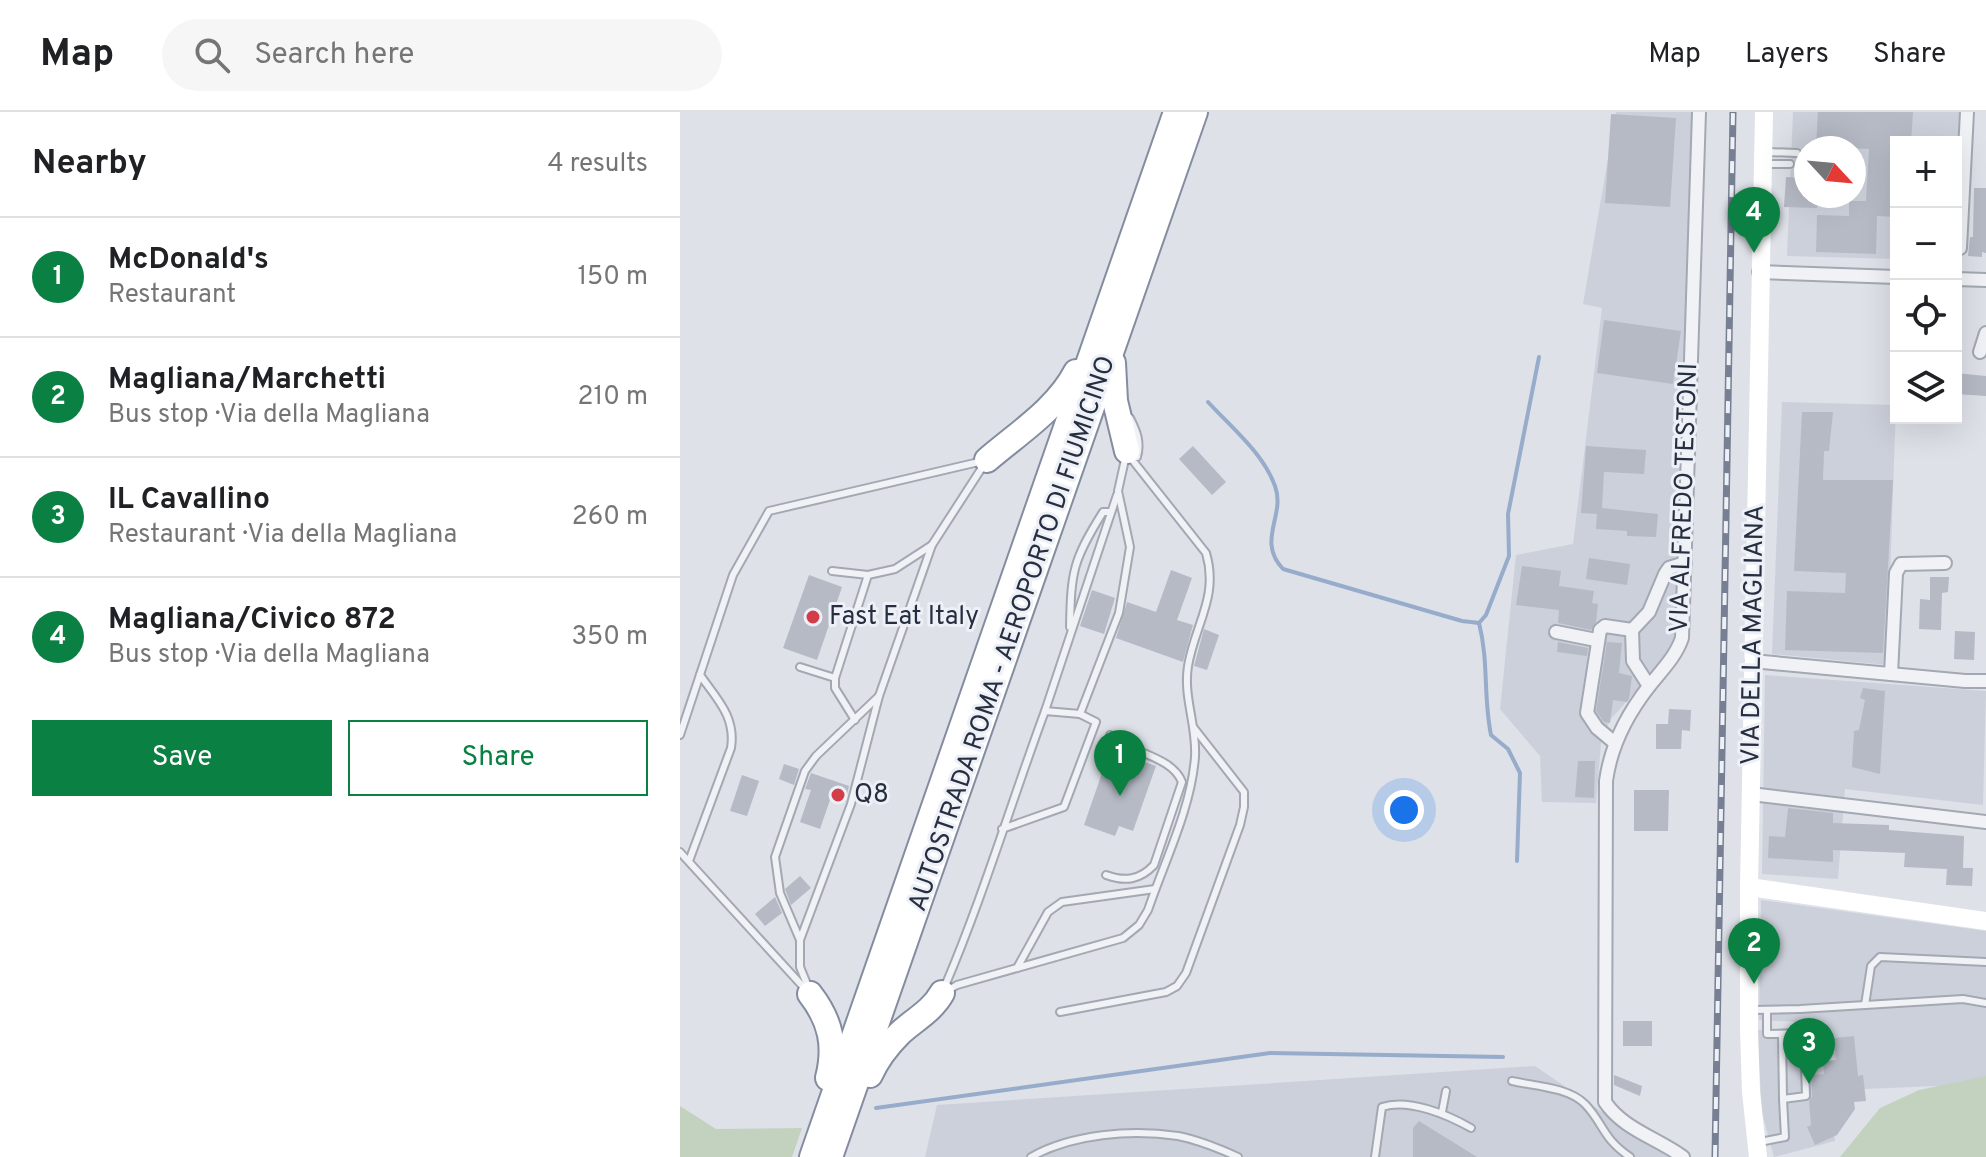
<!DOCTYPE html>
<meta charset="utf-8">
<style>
:root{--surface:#fff;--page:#f6f6f6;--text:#202124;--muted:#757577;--line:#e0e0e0;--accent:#0b8043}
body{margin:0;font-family:Overpass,sans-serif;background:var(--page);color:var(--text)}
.controls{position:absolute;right:24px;top:24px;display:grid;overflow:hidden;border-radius:0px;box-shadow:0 8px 32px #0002}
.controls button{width:72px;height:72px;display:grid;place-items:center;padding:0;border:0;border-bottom:2px solid var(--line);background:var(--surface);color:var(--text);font:40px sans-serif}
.compass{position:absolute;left:1114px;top:24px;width:72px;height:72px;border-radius:50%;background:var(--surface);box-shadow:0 8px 32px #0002;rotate:116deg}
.you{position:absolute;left:724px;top:698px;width:28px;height:28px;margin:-20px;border:6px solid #fff;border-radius:50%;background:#1a73e8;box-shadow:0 0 0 12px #1a73e833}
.badge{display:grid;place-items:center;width:52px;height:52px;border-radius:50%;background:var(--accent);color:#fff;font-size:26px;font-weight:700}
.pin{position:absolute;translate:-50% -66px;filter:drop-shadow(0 2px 4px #0008)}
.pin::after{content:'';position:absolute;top:42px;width:28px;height:24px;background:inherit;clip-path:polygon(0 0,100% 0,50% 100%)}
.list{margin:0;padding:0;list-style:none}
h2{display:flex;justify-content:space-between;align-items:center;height:104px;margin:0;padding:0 32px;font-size:34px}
h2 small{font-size:26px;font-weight:400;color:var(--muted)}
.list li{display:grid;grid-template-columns:52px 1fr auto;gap:24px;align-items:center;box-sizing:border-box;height:120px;padding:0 32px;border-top:2px solid var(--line)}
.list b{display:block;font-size:30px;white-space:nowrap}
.list p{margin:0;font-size:26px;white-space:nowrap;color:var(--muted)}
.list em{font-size:26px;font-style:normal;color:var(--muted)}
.actions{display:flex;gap:16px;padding:24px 32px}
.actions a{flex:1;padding:18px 0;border:2px solid var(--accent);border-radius:0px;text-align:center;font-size:28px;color:var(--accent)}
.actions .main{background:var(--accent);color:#fff}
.icon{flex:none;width:44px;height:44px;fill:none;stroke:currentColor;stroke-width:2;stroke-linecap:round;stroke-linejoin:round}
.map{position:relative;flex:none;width:1306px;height:1045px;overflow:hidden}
header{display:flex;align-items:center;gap:48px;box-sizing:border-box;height:112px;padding:0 40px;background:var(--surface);border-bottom:2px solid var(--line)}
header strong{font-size:38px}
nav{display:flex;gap:44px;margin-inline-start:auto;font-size:28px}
.search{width:560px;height:72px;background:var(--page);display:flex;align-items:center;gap:20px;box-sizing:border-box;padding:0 28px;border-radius:44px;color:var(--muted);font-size:30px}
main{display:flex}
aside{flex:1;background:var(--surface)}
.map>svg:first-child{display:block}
.built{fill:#ccd0da;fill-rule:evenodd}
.green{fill:#c2d2be}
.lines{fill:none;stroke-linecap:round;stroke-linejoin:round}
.stream{stroke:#97acca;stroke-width:4}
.building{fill:#b5bac5}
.lane-casing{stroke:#a3a8b2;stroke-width:10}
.street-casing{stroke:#a3a8b2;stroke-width:16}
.highway-casing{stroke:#848d9f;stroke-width:28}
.lane{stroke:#f0f2f6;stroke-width:6}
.street{stroke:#f0f2f6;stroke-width:12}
.secondary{stroke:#fff;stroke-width:18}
.highway{stroke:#fff;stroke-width:24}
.rail-casing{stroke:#777f92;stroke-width:7}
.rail{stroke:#edf0f6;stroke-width:4;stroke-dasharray:12;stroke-linecap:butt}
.poi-dot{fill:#d33d49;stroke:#edf0f6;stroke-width:3}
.labels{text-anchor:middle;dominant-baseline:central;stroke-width:6;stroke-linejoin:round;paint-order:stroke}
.street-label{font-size:26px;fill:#262e3f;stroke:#edf0f6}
.poi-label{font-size:26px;fill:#262e3f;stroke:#edf0f6;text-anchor:start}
</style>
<header>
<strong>Map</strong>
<div class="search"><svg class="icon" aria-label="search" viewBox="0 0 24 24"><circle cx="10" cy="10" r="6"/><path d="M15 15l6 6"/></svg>Search here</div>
<nav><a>Map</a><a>Layers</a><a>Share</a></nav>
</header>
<main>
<aside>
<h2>Nearby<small>4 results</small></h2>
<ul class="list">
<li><span class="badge">1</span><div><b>McDonald's</b><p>Restaurant</p></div><em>150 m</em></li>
<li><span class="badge">2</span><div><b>Magliana/Marchetti</b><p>Bus stop · Via della Magliana</p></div><em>210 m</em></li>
<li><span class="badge">3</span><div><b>IL Cavallino</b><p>Restaurant · Via della Magliana</p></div><em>260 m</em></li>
<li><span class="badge">4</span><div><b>Magliana/Civico 872</b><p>Bus stop · Via della Magliana</p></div><em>350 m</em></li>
</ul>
<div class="actions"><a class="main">Save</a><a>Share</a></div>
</aside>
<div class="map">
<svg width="1306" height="1045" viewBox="0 0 1306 1045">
<rect width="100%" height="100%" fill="#dee1e8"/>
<g class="built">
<polygon points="936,0 1015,0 998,516 988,543 930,608 921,631 916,691 862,690 860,644 820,597 836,443 893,432 922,196 903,192"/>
<path d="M1113,0H1281L1276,89V30H1216V147L1107,144ZM1126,36H1174V84H1126Z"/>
<polygon points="1102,290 1216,293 1207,553 1092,542"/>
<polygon points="1085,563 1306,579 1303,693 1165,677 1158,767 1082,762"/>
<polygon points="1081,788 1306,819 1306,966 1280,973 1161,978 1156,952 1142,911 1079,908"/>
<polygon points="1137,915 1143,928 1155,1029 1094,1045 1082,1001 1077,918"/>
<polygon points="855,954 988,1045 245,1045 257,993"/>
</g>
<g class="green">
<polygon points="1306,964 1306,1045 1160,1045 1200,996 1239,978"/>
<polygon points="0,994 36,1017 122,1016 112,1045 0,1045"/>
</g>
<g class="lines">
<g class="stream">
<path d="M528,290C551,315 583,341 595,374C606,404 576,428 603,457L782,509L799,511L806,503L829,444L828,402L859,245"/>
<path d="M799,511C809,550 803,584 811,623L828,637L840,661L837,749"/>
<polyline points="196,996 590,941 823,945"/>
</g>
</g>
<g class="building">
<polygon points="1138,0 1233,0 1231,30 1216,30 1216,105 1197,104 1196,142 1136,140 1137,103 1169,104 1169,89 1186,89 1189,37 1136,35"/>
<polygon points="931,2 996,6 990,95 925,91"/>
<polygon points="1106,65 1126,66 1126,84 1137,84 1137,96 1104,95"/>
<polygon points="1294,76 1306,76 1306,141 1302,140 1302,145 1288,144 1290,125 1293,125"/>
<polygon points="924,208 1001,219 993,272 917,261"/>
<polygon points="1276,261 1306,264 1306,284 1276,282"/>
<polygon points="1122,300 1153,300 1149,339 1144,339 1143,368 1213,368 1203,541 1105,538 1107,479 1165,481 1166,461 1114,459"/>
<polygon points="513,334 546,370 532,383 499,347"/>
<polygon points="906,334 966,338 964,362 924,360 922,396 978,402 976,425 947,424 947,419 916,417 917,402 901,401"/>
<polygon points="909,446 950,452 947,473 906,467"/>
<polygon points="842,454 881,459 879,474 914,479 912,491 918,492 916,510 911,518 878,511 879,498 836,493"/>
<polygon points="491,458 512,466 497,508 513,513 503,550 436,526 447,490 476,500"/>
<polygon points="129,463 162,475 137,548 103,536"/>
<polygon points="1250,465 1269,465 1268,480 1262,481 1261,518 1239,517 1240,487 1250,488"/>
<polygon points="412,478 435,486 424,522 400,514"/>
<polygon points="524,517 539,523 527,558 514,554"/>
<polygon points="1275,519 1295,520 1294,548 1274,547"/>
<polygon points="878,530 908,536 907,544 877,540"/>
<polygon points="927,530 942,531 939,561 952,564 949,587 947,590 933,588 930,611 924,610 916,599"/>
<polygon points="1183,576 1205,579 1200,662 1172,655 1174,619 1179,618 1185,588 1180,586"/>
<polygon points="989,597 1011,598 1010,619 1002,618 1001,637 976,637 976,612 988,612"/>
<polygon points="430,638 476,654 453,719 439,714 435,724 404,713"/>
<polygon points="898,649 915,649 914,686 895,685"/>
<polygon points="104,652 119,657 114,673 99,667"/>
<polygon points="131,661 169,674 165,690 151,685 140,717 120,710 131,678 125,677"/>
<polygon points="62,663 79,669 67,704 50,699"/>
<polygon points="954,678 989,678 988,719 954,719"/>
<polygon points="1108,696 1153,701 1153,711 1209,713 1209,718 1284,724 1283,756 1293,756 1292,774 1266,773 1267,757 1224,755 1225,741 1153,738 1153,750 1088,746 1089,724 1105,725"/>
<polygon points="120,764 131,776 111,793 105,777"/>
<polygon points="95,785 102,801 85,814 75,802"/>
<rect x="943" y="909" width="29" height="25"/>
<polygon points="1174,924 1178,964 1183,963 1186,989 1174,990 1175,997 1157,1023 1135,1033 1127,1015 1131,1013 1129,989 1132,985 1131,963 1144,962 1143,949 1156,948 1154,926"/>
<polygon points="934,963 962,974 960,984 934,973"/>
<polygon points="739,1009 797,1045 733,1045 733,1016"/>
</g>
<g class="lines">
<defs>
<g id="lane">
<polyline points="1087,40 1117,41"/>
<polyline points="1086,52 1110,52"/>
<path d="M450,306C457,320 461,330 457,345"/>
<polyline points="152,459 188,463"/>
<path d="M390,515C391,459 393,448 423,400H431"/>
<polyline points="120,555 155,566"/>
<polyline points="365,599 437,383"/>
<polyline points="400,602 439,501 450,435 438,379 446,343"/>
<polyline points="175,608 155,576 155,566 188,463 215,457 252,433"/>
<polyline points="0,623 53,463 89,399 303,349"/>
<polyline points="0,740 127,879"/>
<path d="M9,749L51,636C56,605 37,587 20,563"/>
<path d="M426,763C445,770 460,768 474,753L502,670C492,644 450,641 430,623"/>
<polyline points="120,828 100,781 95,745 125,659 136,644 199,584"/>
<polyline points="337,856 368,800 382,790 475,777"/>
<path d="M265,874C303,785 331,691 365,599L400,602L416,610L384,695L322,717"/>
<polyline points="129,877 120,855 120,828 171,692 199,584 252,433 305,351"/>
<path d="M265,880L277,873L443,826L459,813L468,798C485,748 511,697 515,645C517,613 503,586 508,554C515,512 539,485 526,441L450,345"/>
<polyline points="1185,893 1191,854 1200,845 1306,850"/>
<polyline points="1072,898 1120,897 1283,887 1306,891"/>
<polyline points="1087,898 1087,922 1124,921 1126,984 1103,987 1102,922"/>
<polyline points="380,900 486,880 497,874 506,861 560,713 564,695 564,680 514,616"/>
<path d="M832,969C854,974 888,975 905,992C924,1012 922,1026 950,1045"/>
<polyline points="762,1000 766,979"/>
<polyline points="1080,1030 1105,1025 1103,987"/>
<path d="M351,1045C392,1022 451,1017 498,1024C519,1028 538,1036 558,1045"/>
<path d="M695,1045L702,995C729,986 768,1003 791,1016"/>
</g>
<g id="street">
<polyline points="1280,136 1287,0"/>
<polyline points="1079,160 1216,165"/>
<polyline points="1276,167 1306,168"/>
<polyline points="1300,240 1306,221"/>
<polyline points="952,518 953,549 969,574"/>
<polyline points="876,520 916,528"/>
<polyline points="1072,549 1285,569 1306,569"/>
<polyline points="1211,562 1216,461 1221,452 1265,451"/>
<polyline points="935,631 917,616 907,601 920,518 925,514 952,518 969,500 985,462 989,456 1005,451"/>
<polyline points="1071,682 1306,710"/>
<path d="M1003,1045C977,1026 943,1017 925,990L926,669C931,632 947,602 970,573C982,558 996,544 1002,526L1019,0"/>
</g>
<g id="highway">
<polyline points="433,251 435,289 447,339"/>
<path d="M307,348C337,322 377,297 396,260"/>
<path d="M130,882C151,909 156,934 148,966"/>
<path d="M190,963C197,947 208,933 220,921C234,908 252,899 262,881"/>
<polyline points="132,1045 496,0"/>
<polyline points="150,1045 515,0"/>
</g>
</defs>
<use href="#lane" class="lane-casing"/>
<use href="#street" class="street-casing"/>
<use href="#highway" class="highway-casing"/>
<use href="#lane" class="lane"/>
<use href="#street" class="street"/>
<g class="secondary">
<polyline points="1069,775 1306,809"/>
<polyline points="1078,1045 1071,980 1069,917 1069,775 1084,0"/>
</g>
<use href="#highway" class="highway"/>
<defs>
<polyline id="rail" points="1035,1045 1053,0"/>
</defs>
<use href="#rail" class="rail-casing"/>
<use href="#rail" class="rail"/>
</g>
<g class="poi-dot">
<circle cx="133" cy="505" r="8"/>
<circle cx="158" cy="683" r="8"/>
</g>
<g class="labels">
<g class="street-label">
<text transform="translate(1005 386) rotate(-88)">VIA ALFREDO TESTONI</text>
<text transform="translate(333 522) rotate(-71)">AUTOSTRADA ROMA - AEROPORTO DI FIUMICINO</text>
<text transform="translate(1074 523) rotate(-89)">VIA DELLA MAGLIANA</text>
</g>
<g class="poi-label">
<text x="149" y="505">Fast Eat Italy</text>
<text x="174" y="683">Q8</text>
</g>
</g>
</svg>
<div class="controls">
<button>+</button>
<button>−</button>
<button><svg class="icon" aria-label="locate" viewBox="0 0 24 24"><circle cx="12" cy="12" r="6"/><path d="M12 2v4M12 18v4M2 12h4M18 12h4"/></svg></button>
<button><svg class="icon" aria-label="layers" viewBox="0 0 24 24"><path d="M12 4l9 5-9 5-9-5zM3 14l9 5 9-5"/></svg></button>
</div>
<svg class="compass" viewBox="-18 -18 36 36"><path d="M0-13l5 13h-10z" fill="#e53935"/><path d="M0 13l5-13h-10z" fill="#757577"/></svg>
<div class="you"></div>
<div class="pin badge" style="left:440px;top:684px">1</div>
<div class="pin badge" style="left:1074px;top:872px">2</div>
<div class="pin badge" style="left:1129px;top:972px">3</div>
<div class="pin badge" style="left:1074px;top:141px">4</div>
</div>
</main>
